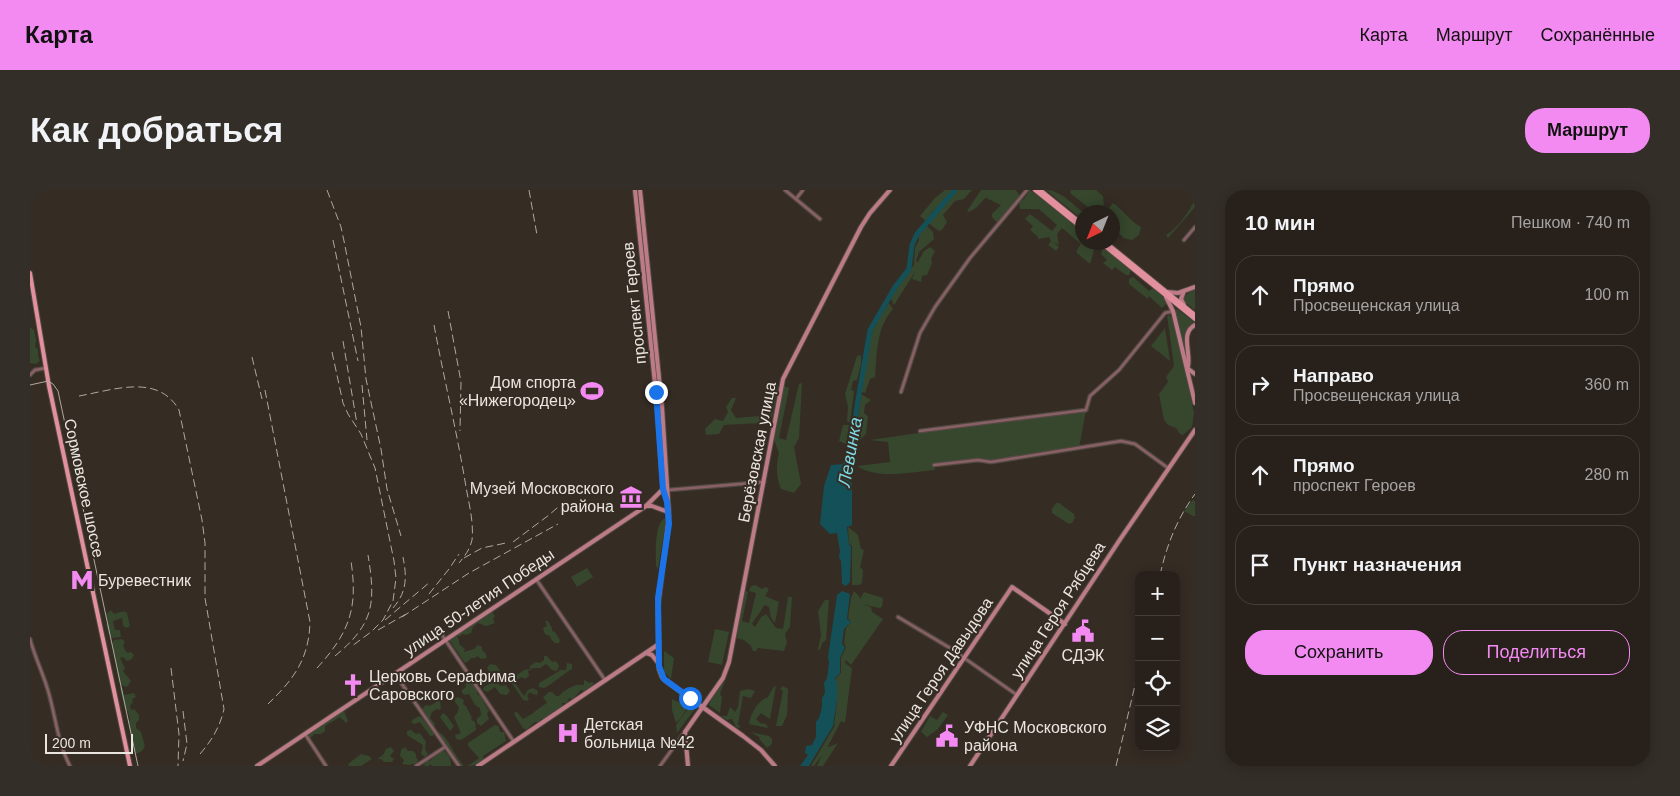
<!DOCTYPE html>
<html lang="ru">
<meta charset="utf-8">
<style>
:root{--surface:#28211b;--page:#342e28;--text:#f1f3f6;--muted:#a5a3a3;--line:#443e3a;--accent:#f38af1}
body{margin:0;font-family:Arial,sans-serif;background:var(--page);color:var(--text)}
.controls{position:absolute;right:15px;bottom:15px;display:grid;overflow:hidden;border-radius:10px;box-shadow:0 2px 12px #0003}
.controls button{width:45px;height:45px;display:grid;place-items:center;padding:0;border:0;border-bottom:1px solid var(--line);background:var(--surface);color:var(--text);font:25px sans-serif}
.compass{position:absolute;left:1045px;top:15px;width:45px;height:45px;border-radius:50%;background:var(--surface);box-shadow:0 2px 12px #0003;rotate:223deg}
.scale{position:absolute;left:15px;bottom:12px;width:88px;box-sizing:border-box;padding-left:5px;border:2px solid #eae5df;border-top:0;font-size:14px;line-height:18px;white-space:nowrap;color:#eae5df;-webkit-text-stroke:4px #352c24;paint-order:stroke}
.stop{position:absolute;width:15px;height:15px;margin:-11px;border:4px solid #1a73e8;border-radius:50%;background:#fff}
.stop.end{background:#1a73e8;border-color:#fff;box-shadow:0 1px 5px #0008}
.list{margin:0;padding:0;list-style:none}
h2{display:flex;justify-content:space-between;align-items:center;height:65px;margin:0;padding:0 20px;font-size:21px}
h2 small{font-size:16px;font-weight:400;color:var(--muted)}
.list li{display:grid;grid-template-columns:32px 1fr auto;gap:15px;align-items:center;box-sizing:border-box;height:80px;margin:0 10px 10px;padding:0 10px;border:1px solid var(--line);border-radius:20px}
.list b{display:block;font-size:19px;white-space:nowrap}
.list p{margin:0;font-size:16px;white-space:nowrap;color:var(--muted)}
.list em{font-size:16px;font-style:normal;color:var(--muted)}
.actions{display:flex;gap:10px;padding:15px 20px}
.actions a{flex:1;padding:11px 0;border:1px solid var(--accent);border-radius:20px;text-align:center;font-size:18px;color:var(--accent)}
.actions .main{background:var(--accent);color:#111}
.icon{flex:none;width:28px;height:28px;fill:none;stroke:currentColor;stroke-width:2;stroke-linecap:round;stroke-linejoin:round}
.map{position:relative;flex:none;width:1165px;height:576px;overflow:hidden;border-radius:20px}
header{display:flex;align-items:center;gap:30px;box-sizing:border-box;height:70px;padding:0 25px;background:var(--accent);color:#111}
header strong{font-size:24px}
nav{display:flex;gap:28px;margin-inline-start:auto;font-size:18px}
.intro{display:flex;align-items:center;justify-content:space-between;box-sizing:border-box;height:120px;padding:0 30px}
h1{margin:0;font-size:35px}
.button{padding:12px 22px;border-radius:20px;background:var(--accent);color:#111;font-size:18px;font-weight:700}
main{display:flex;gap:30px;padding:0 30px}
aside{flex:1;background:var(--surface);border-radius:20px;box-shadow:0 2px 12px #0003}
.map>svg:first-child{display:block}
.green{fill:#36472d}
.water{fill:#145057}
.lines{fill:none;stroke-linecap:round;stroke-linejoin:round}
.river{stroke:#145057;stroke-width:5}
.street-casing{stroke:#524a42;stroke-width:5}
.secondary-casing{stroke:#524a42;stroke-width:6}
.primary-casing{stroke:#524a42;stroke-width:6}
.street{stroke:#896066;stroke-width:2.5}
.secondary{stroke:#bc7b86;stroke-width:4}
.primary{stroke:#e3909e;stroke-width:4}
.tram{stroke:#afa9a2;stroke-width:1}
.rail{stroke:#afa9a2;stroke-width:1;stroke-dasharray:8 4;stroke-linecap:butt}
.route{stroke:#1a73e8;stroke-width:6}
.labels{text-anchor:middle;dominant-baseline:central;stroke-width:4;stroke-linejoin:round;paint-order:stroke}
.street-label{font-size:16px;fill:#eae5df;stroke:#352c24}
.poi-label{font-size:16px;fill:#eae5df;stroke:#352c24;text-anchor:start}
.water-label{font-size:18px;font-style:italic;fill:#7cd9e4;stroke:#352c24}
</style>
<header>
<strong>Карта</strong>
<nav><a>Карта</a><a>Маршрут</a><a>Сохранённые</a></nav>
</header>
<div class="intro"><h1>Как добраться</h1><a class="button">Маршрут</a></div>
<main>
<div class="map">
<svg width="1165" height="576" viewBox="0 0 1165 576">
<rect width="100%" height="100%" fill="#352c24"/>
<g class="green">
<polygon points="915,0 923,0 914,12 902,22 896,31 890,26 905,8"/>
<polygon points="926,0 942,0 934,9 925,11 913,25 917,32 912,40 909,41 898,33"/>
<polygon points="951,0 986,0 990,6 968,34 962,27 962,24 971,15 956,8 958,5 946,18 939,22 937,21"/>
<polygon points="1000,0 1052,40 1052,52 1069,53 1067,57 1065,56 1060,74 1047,63 1047,60 1051,54 1032,38 1027,44 1029,55 1023,52 1029,57 1026,61 1018,55 1021,51 1019,47 1008,49 1008,47 1000,40 1003,36 995,29 1000,24 1022,41 1027,35 1009,19 990,19 989,12 994,9"/>
<path d="M1016,0C1030,0 1042,14 1053,22L1052,29Z"/>
<path d="M1041,0H1066L1073,6L1074,16L1079,18L1083,13C1092,19 1102,33 1111,37L1109,45L1102,50L1094,48L1083,38L1082,22H1064L1040,3Z"/>
<path d="M1165,9V17L1138,48L1136,45C1148,38 1159,22 1165,9Z"/>
<polygon points="896,35 903,42 904,49 889,62 886,71 888,72 894,61 900,57 905,61 901,69 902,73 897,85 892,86 891,92 882,89 885,82 864,115 861,109 866,97 884,75 885,58 889,50 888,46"/>
<polygon points="1074,58 1101,80 1099,85 1096,85 1085,77 1082,80 1073,73 1077,70 1071,64 1072,59"/>
<polygon points="1103,87 1119,101 1123,98 1137,110 1138,112 1132,118 1119,106 1118,109 1099,94 1099,89"/>
<polygon points="1165,100 1165,120 1152,110 1158,103"/>
<path d="M859,113L863,119C846,138 847,163 845,187L840,189L835,203L831,202L841,140Z"/>
<path d="M1147,119L1165,133C1150,139 1154,154 1156,167L1145,121Z"/>
<polygon points="1139,125 1144,130 1164,223 1162,237 1153,245 1150,244 1146,238 1138,235 1134,230 1129,204 1138,192 1136,187 1144,176 1138,132 1137,127"/>
<polygon points="0,137 4,140 6,150 5,157 8,159 8,166 10,171 6,174 0,173"/>
<polygon points="1135,138 1140,171 1121,156"/>
<polygon points="831,165 831,174 827,190 823,191 821,200 824,201 820,233 817,231 818,217 815,204 827,166"/>
<path d="M772,193L769,248L764,257L771,294L764,303L751,299C746,287 746,275 749,263L744,250L753,196L759,198L749,248L756,250L769,194Z"/>
<polygon points="745,195 748,197 742,228 739,226"/>
<polygon points="831,204 841,210 835,215 834,223 838,226 836,244 829,251 825,250"/>
<polygon points="702,208 706,208 701,220 706,228 729,226 735,230 732,233 694,235 689,244 676,245 675,239 685,229 693,231 698,222 696,217"/>
<path d="M1056,220L1049,258L961,272L948,270L904,275L905,280C881,282 848,290 827,276L860,272L858,252L840,250L909,240L1052,223Z"/>
<polygon points="813,235 819,235 816,254 809,251"/>
<polygon points="1163,310 1165,311 1165,326 1163,326 1154,321"/>
<polygon points="1026,313 1029,313 1044,324 1045,328 1042,333 1039,334 1022,323 1022,319"/>
<path d="M635,328V336L628,379L626,376C626,364 624,333 635,328Z"/>
<polygon points="818,337 828,345 831,359 834,360 830,377 833,380 832,393 829,395 822,395 822,356 819,353"/>
<polygon points="557,378 563,387 547,397 541,387"/>
<path d="M725,395L732,399L736,397L739,399L735,406L749,412L745,433L741,428L739,417L734,415C731,422 726,427 722,434L725,437L731,427L736,424L746,438L753,439L758,407H762L760,437L755,444L757,452L754,461L728,458L726,461H723L721,456L714,450L707,448L714,400L718,402L712,431L719,433L726,403L719,401L721,396Z"/>
<polygon points="824,401 829,406 830,409 834,402 853,408 852,417 849,418 832,414 841,417 842,422 853,429 821,475 816,470 815,473 822,478 815,533 811,531 798,556 799,557 808,553 793,576 787,576 792,565 784,576 781,576 804,537 807,509 806,488 811,483 811,468 816,457 814,453 816,438 821,432 818,428 821,408"/>
<polygon points="795,410 799,410 796,450 792,453 790,460 788,459 791,445 788,421"/>
<polygon points="81,420 84,424 94,421 97,423 100,436 97,438 93,436 92,428 83,431 85,440 90,440 91,447 82,448 79,445 76,435 78,433 76,424"/>
<path d="M460,421L462,422L465,426L463,429L465,433L456,436L448,433L443,437L441,443L436,445L433,444L430,446H428V443L435,440L437,437L441,436C443,432 449,427 454,427Z"/>
<path d="M515,431H518L522,438V441L525,442L530,450L529,453H525L521,449L520,446C515,445 514,443 513,438L517,436Z"/>
<polygon points="685,439 699,442 692,475 678,472"/>
<polygon points="424,446 427,446 429,450 429,454 435,459 434,462 444,459 448,455 452,457 452,460 456,464 457,468 451,469 447,466 445,468 441,468 440,470 435,473 420,451 421,448"/>
<polygon points="92,449 95,452 93,456 97,463 101,462 104,465 102,469 97,471 93,467 90,468 95,478 93,481 101,491 97,497 93,496 89,492 82,453 84,450"/>
<polygon points="634,461 644,468 641,489 634,482"/>
<polygon points="514,466 517,466 522,472 526,471 529,476 527,481 522,480 516,474 510,478 503,478 498,481 499,486 495,489 492,487 486,490 484,487 494,480 500,479 500,476 506,472 510,473 514,470"/>
<path d="M537,473L542,474V479C532,485 524,493 514,498L509,497V493L531,480H536Z"/>
<path d="M460,474L466,475L473,485C469,489 467,491 470,496L476,495L480,501L477,505L470,504L465,497L458,502L453,500L454,497L462,492L463,487L457,478Z"/>
<polygon points="436,488 440,490 447,501 447,504 450,506 459,521 457,524 459,529 451,536 447,533 447,529 451,525 450,518 445,515 439,504 435,505 432,503 432,500 436,497 435,491"/>
<polygon points="482,489 494,506 498,500 503,498 508,501 507,505 503,504 500,502 497,506 499,509 497,511 493,510 481,492"/>
<path d="M555,490L559,493L562,492L564,494L554,501L551,500L543,509L539,508L537,513H532V516L514,529H511L509,532H505L496,540L493,538L484,524L486,521L493,529C500,526 510,517 517,513L513,507L519,502H522L526,506H529C534,500 545,493 554,495V491Z"/>
<polygon points="693,490 695,491 690,504 692,507 690,523 679,515 683,505"/>
<path d="M746,495L740,529L731,523L726,529L730,533L736,534L738,538L719,534C721,523 727,511 738,507L743,498Z"/>
<polygon points="91,496 93,499 94,505 104,503 106,507 102,509 103,512 100,516 101,520 104,519 109,525 109,530 106,533 106,538 111,542 115,556 112,561 106,564 98,532 100,530 98,521 95,519 90,498"/>
<polygon points="753,496 758,499 757,525 752,536 746,536 753,501 750,499"/>
<polygon points="718,499 725,501 721,508 713,506 708,534 711,538 706,537 702,529 697,530 691,526 697,526 700,517 705,522 708,517 710,501"/>
<polygon points="409,505 412,508 410,512 411,517 410,520 407,519 402,522 400,528 405,534 404,537 396,527 396,524 393,523 391,520 396,515 400,516 406,512"/>
<polygon points="428,507 434,510 433,514 436,516 442,528 441,530 445,532 446,540 431,550 426,549 425,545 431,543 424,527 428,522 429,517 425,512 425,508"/>
<polygon points="642,509 658,517 651,528 646,533 642,520"/>
<path d="M663,516L664,520L647,543L646,535C653,527 654,521 663,516Z"/>
<polygon points="311,521 314,521 318,531 316,533 310,527 295,536 295,541 291,544 284,544 280,549 277,545"/>
<polygon points="913,522 918,525 908,539 897,547 891,542 900,526 907,530"/>
<polygon points="413,523 416,525 424,536 420,541 410,527"/>
<polygon points="389,526 392,528 404,544 403,546 400,546 390,532 385,534 382,533 382,530"/>
<path d="M465,535L469,536L470,542H474L476,551L453,566L454,569C449,573 445,576 438,576L449,568L438,556V553Z"/>
<polygon points="381,540 386,544 390,543 396,552 395,559 398,564 395,567 391,564 393,555 377,545 377,541"/>
<path d="M409,542C419,548 425,567 434,576H429L415,556V553L409,547Z"/>
<polygon points="720,542 739,546 742,549 742,554 737,558 730,550 729,547"/>
<polygon points="361,557 364,561 360,566 364,569 362,572 354,572 351,569 349,569 348,568 353,565 356,559"/>
<polygon points="375,557 378,561 383,561 386,564 386,567 388,570 387,573 379,575 372,574 374,570 370,566 371,560"/>
<path d="M410,558C416,562 422,568 421,576H403L400,574L399,576H394L396,570L400,571L403,568V562Z"/>
<polygon points="331,564 339,566 342,569 331,576 319,576 318,574"/>
</g>
<g class="water">
<polygon points="814,271 824,278 819,291 822,293 822,335 817,337 819,354 821,357 820,392 816,396 812,394 811,371 809,367 810,361 807,343 800,344 790,334 794,296 801,275 813,274"/>
<polygon points="812,401 820,404 817,429 821,432 814,439 812,454 815,457 810,468 810,483 805,488 807,493 807,509 803,536 779,576 770,576 778,565 775,563 776,556 782,555 786,547 786,532 789,528 792,517 792,508 795,503 794,493 797,488 799,473 798,467 807,405"/>
</g>
<g class="lines">
<polyline class="river" points="815,277 821,263 827,216 840,140 865,97 879,79 882,55 887,44 925,0"/>
<defs>
<g id="street">
<polyline points="755,0 790,29"/>
<polyline points="766,9 773,0"/>
<polyline points="1154,50 1165,37"/>
<polyline points="0,185 5,180 16,178"/>
<polyline points="871,202 890,143 905,117 940,68 997,0"/>
<polyline points="890,241 1056,220 1060,206 1089,180 1135,123 1143,121"/>
<polyline points="904,275 948,270 961,272 1091,251 1105,254 1138,278"/>
<polyline points="638,300 734,292"/>
<polyline points="506,389 575,490"/>
<polyline points="868,427 920,458 987,505"/>
<polyline points="412,445 484,552"/>
<path d="M0,449C5,468 14,485 19,504C26,529 28,554 40,576"/>
<polyline points="365,484 429,576"/>
<polyline points="275,544 296,576"/>
<polyline points="386,576 415,557"/>
<polyline points="630,576 654,543"/>
</g>
<g id="secondary">
<polyline points="605,0 628,223 633,299 636,307"/>
<polyline points="610,0 632,217 639,326 628,416 629,479 632,487 636,491 713,546 731,560 745,576"/>
<polyline points="1137,102 1148,103 1165,97"/>
<polyline points="1136,107 1143,121 1165,213"/>
<polyline points="1154,115 1151,109 1154,101"/>
<path d="M1158,176C1161,162 1150,143 1165,135"/>
<polyline points="1157,178 1165,184"/>
<polyline points="616,316 622,316 638,322"/>
<polyline points="616,463 622,465 629,474"/>
<polyline points="227,576 616,316 633,299"/>
<polyline points="448,576 629,454"/>
<polyline points="658,576 655,542 693,488 699,472 753,189 831,37 840,23 860,0"/>
<polyline points="861,576 982,397 1035,434"/>
<polyline points="940,576 1091,348 1165,240"/>
</g>
<g id="primary">
<polyline points="1005,0 1052,38"/>
<polyline points="1010,0 1052,34"/>
<polyline points="1070,52 1165,129"/>
<polyline points="1075,52 1165,125"/>
<polyline points="0,83 19,196 100,576"/>
</g>
</defs>
<use href="#street" class="street-casing"/>
<use href="#secondary" class="secondary-casing"/>
<use href="#primary" class="primary-casing"/>
<use href="#street" class="street"/>
<use href="#secondary" class="secondary"/>
<use href="#primary" class="primary"/>
<polyline class="tram" points="0,195 18,191 23,194 28,201 108,576"/>
<g class="rail">
<polyline points="297,0 311,37 314,51 331,137 336,189 351,259 357,299 371,346"/>
<polyline points="499,0 507,45"/>
<polyline points="303,50 328,171"/>
<polyline points="418,121 431,192 430,241"/>
<path d="M404,135C414,189 427,242 436,297C439,314 444,333 442,350C440,359 435,366 429,373"/>
<polyline points="313,151 327,234"/>
<polyline points="302,162 313,213 318,224 331,244 345,278 364,371 366,388 363,411 353,430 341,442 322,456"/>
<polyline points="222,167 232,209"/>
<polyline points="332,195 337,250"/>
<path d="M235,200L280,432C279,469 264,489 238,514"/>
<path d="M49,206C83,200 128,183 149,220L172,330L175,353V408L194,519C190,537 182,550 170,564"/>
<polyline points="483,352 519,325 535,311"/>
<polyline points="434,368 452,358 476,353"/>
<path d="M1130,385C1137,354 1147,329 1165,304"/>
<polyline points="399,404 419,379 429,364"/>
<path d="M363,418C377,402 377,387 373,367"/>
<polyline points="372,427 439,383 528,334"/>
<polyline points="355,430 400,392"/>
<polyline points="348,440 378,423"/>
<path d="M305,466C344,434 346,413 338,365"/>
<polyline points="141,478 149,544 148,576"/>
<path d="M287,478C320,442 328,418 321,371"/>
<polyline points="153,521 157,554 153,571"/>
<polyline points="1086,576 1109,478"/>
</g>
</g>
<g class="lines">
<polyline class="route" points="626,202 633,299 637,312 639,334 628,408 629,476 634,489 660,508"/>
</g>
<defs>
<symbol id="stadium-bare" viewBox="-9 -9 18 18"><path d="M0-5a6.5 5 0 1 0 0 10a6.5 5 0 1 0 0-10ZM-3.5-1.8h7v3.6h-7Z" fill="#f38af1" stroke="#352c24" stroke-width="2.5" paint-order="stroke"/></symbol>
<symbol id="museum-bare" viewBox="-9 -9 18 18"><path d="M0-6L6-3V-2H-6V-3ZM-5-1h2V3h-2ZM-1-1h2V3h-2ZM3-1h2V3H3ZM-6 4H6V6H-6Z" fill="#f38af1" stroke="#352c24" stroke-width="2.5" paint-order="stroke"/></symbol>
<symbol id="metro-bare" viewBox="-9 -9 18 18"><path d="M-5.5 5V-5H-3L0 0L3-5H5.5V5H3V-.5L0 4L-3-.5V5Z" fill="#f38af1" stroke="#352c24" stroke-width="2.5" paint-order="stroke"/></symbol>
<symbol id="civic-bare" viewBox="-9 -9 18 18"><path d="M-.6-6.5H3V-4.5H.6V-3L4-1V1h2V6H-6V1h2V-1L-.6-3ZM-1.2 2.5V6h2.4V2.5Z" fill="#f38af1" stroke="#352c24" stroke-width="2.5" paint-order="stroke"/></symbol>
<symbol id="church-bare" viewBox="-9 -9 18 18"><path d="M-1.2-6h2.4v3.5h3.3v2.4h-3.3V6h-2.4V-.1h-3.3v-2.4h3.3Z" fill="#f38af1" stroke="#352c24" stroke-width="2.5" paint-order="stroke"/></symbol>
<symbol id="hospital-bare" viewBox="-9 -9 18 18"><path d="M-5-5h3v3.5h4V-5h3V5h-3V1.5h-4V5h-3Z" fill="#f38af1" stroke="#352c24" stroke-width="2.5" paint-order="stroke"/></symbol>
</defs>
<g fill-rule="evenodd">
<use href="#stadium-bare" x="546" y="185" width="32" height="32"/>
<use href="#museum-bare" x="585" y="291" width="32" height="32"/>
<use href="#metro-bare" x="36" y="374" width="32" height="32"/>
<use href="#civic-bare" x="1037" y="425" width="32" height="32"/>
<use href="#church-bare" x="307" y="479" width="32" height="32"/>
<use href="#hospital-bare" x="522" y="527" width="32" height="32"/>
<use href="#civic-bare" x="901" y="530" width="32" height="32"/>
</g>
<g class="labels">
<g class="street-label">
<text transform="translate(604 113) rotate(-96)">проспект Героев</text>
<text transform="translate(727 262) rotate(-79)">Берёзовская улица</text>
<text transform="translate(54 298) rotate(78)">Сормовское шоссе</text>
<text transform="translate(449 412) rotate(-34)">улица 50-летия Победы</text>
<text transform="translate(1028 420) rotate(-57)">улица Героя Рябцева</text>
<text transform="translate(911 480) rotate(-56)">улица Героя Давыдова</text>
</g>
<g class="poi-label">
<text x="546" y="192" text-anchor="end">Дом спорта<tspan x="546" dy="18">«Нижегородец»</tspan></text>
<text x="584" y="298" text-anchor="end">Музей Московского<tspan x="584" dy="18">района</tspan></text>
<text x="68" y="390">Буревестник</text>
<text x="1053" y="465" text-anchor="middle">СДЭК</text>
<text x="339" y="486">Церковь Серафима<tspan x="339" dy="18">Саровского</tspan></text>
<text x="554" y="534">Детская<tspan x="554" dy="18">больница №42</tspan></text>
<text x="934" y="537">УФНС Московского<tspan x="934" dy="18">района</tspan></text>
</g>
<g class="water-label">
<text transform="translate(820 262) rotate(-80)">Левинка</text>
</g>
</g>
</svg>
<div class="controls">
<button>+</button>
<button>−</button>
<button><svg class="icon" aria-label="locate" viewBox="0 0 24 24"><circle cx="12" cy="12" r="6"/><path d="M12 2v4M12 18v4M2 12h4M18 12h4"/></svg></button>
<button><svg class="icon" aria-label="layers" viewBox="0 0 24 24"><path d="M12 4l9 5-9 5-9-5zM3 14l9 5 9-5"/></svg></button>
</div>
<svg class="compass" viewBox="-18 -18 36 36"><path d="M0-13l5 13h-10z" fill="#e53935"/><path d="M0 13l5-13h-10z" fill="#a5a3a3"/></svg>
<div class="scale">200 m</div>
<div class="stop" style="left:660px;top:508px"></div>
<div class="stop end" style="left:626px;top:202px"></div>
</div>
<aside>
<h2>10 мин<small>Пешком · 740 m</small></h2>
<ul class="list">
<li><svg class="icon" aria-label="ahead" viewBox="0 0 24 24"><path d="M12 20V5M6 11l6-6 6 6"/></svg><div><b>Прямо</b><p>Просвещенская улица</p></div><em>100 m</em></li>
<li><svg class="icon" aria-label="right" viewBox="0 0 24 24"><path d="M7 20v-9h11M14 6l5 5-5 5"/></svg><div><b>Направо</b><p>Просвещенская улица</p></div><em>360 m</em></li>
<li><svg class="icon" aria-label="ahead" viewBox="0 0 24 24"><path d="M12 20V5M6 11l6-6 6 6"/></svg><div><b>Прямо</b><p>проспект Героев</p></div><em>280 m</em></li>
<li><svg class="icon" aria-label="arrive" viewBox="0 0 24 24"><path d="M6 21V4h12l-3 4 3 4H6"/></svg><div><b>Пункт назначения</b></div></li>
</ul>
<div class="actions"><a class="main">Сохранить</a><a>Поделиться</a></div>
</aside>
</main>
